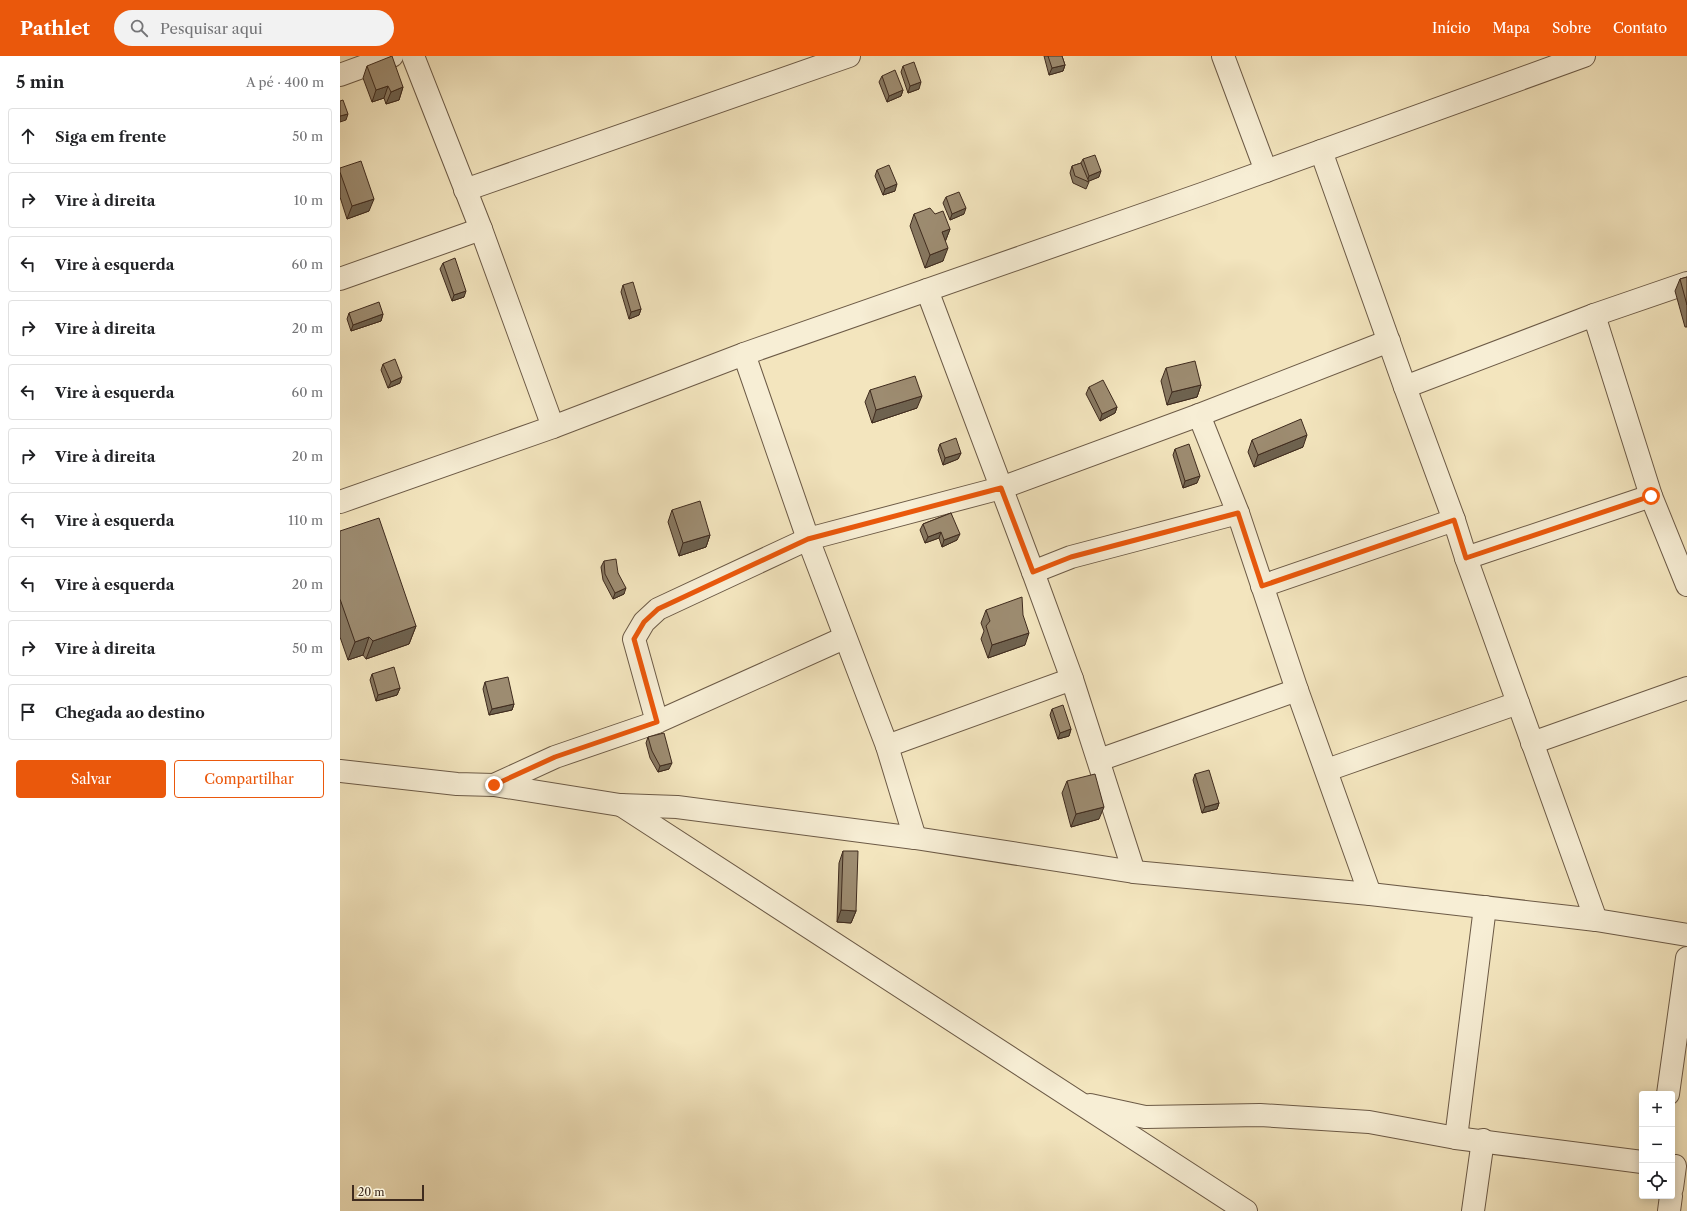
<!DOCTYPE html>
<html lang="pt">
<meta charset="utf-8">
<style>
:root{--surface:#fff;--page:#f2f2f2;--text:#202124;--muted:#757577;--line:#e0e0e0;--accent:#ea580c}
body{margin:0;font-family:"Libre Caslon Text",serif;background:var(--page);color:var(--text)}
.controls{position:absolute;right:12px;bottom:12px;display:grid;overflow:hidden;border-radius:4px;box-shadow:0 2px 10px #0003}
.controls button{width:36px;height:36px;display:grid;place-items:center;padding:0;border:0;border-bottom:1px solid var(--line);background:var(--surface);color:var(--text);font:20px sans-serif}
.scale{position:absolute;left:12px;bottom:10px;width:72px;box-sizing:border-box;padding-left:4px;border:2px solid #3f2b1e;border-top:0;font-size:11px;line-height:14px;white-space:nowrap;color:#3f2b1e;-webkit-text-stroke:3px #f7eed5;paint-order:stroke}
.stop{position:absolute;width:12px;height:12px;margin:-9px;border:3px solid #ea580c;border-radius:50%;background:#fff}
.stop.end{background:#ea580c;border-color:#fff;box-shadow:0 1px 4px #0008}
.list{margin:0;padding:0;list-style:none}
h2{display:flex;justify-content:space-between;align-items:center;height:52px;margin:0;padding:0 16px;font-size:17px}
h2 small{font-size:13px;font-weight:400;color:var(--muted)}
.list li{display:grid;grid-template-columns:26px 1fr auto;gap:12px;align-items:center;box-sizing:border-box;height:56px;margin:0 8px 8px;padding:0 8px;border:1px solid var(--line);border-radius:4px}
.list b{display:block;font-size:15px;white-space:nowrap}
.list em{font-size:13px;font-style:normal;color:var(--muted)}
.actions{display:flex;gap:8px;padding:12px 16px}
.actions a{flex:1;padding:9px 0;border:1px solid var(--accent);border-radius:4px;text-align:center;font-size:14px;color:var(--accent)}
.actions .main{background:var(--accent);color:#fff}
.icon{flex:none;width:22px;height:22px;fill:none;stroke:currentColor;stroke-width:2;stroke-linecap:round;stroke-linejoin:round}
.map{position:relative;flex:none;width:1347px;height:1155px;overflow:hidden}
header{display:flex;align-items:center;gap:24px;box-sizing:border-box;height:56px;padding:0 20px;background:var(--accent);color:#fff}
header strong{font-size:19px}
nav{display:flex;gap:22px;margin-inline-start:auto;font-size:14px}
.search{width:280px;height:36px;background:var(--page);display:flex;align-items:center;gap:10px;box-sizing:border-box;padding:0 14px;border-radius:22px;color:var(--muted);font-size:15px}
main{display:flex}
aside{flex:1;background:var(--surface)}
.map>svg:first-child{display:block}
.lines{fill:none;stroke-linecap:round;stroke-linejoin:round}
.minor-casing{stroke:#6c5a46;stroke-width:24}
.minor{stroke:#f7eed5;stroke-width:22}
.wall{fill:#877861;stroke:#3f2b1e}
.shaded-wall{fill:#6e624f;stroke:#3f2b1e}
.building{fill:#9d8c71;stroke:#3f2b1e}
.route{stroke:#ea580c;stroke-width:5}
</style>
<header>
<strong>Pathlet</strong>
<div class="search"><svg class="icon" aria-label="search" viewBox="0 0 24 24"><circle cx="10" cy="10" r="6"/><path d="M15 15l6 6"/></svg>Pesquisar aqui</div>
<nav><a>Início</a><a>Mapa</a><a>Sobre</a><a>Contato</a></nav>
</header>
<main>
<aside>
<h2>5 min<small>A pé · 400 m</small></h2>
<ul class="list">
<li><svg class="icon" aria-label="ahead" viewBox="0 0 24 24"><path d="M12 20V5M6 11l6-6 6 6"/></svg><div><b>Siga em frente</b></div><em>50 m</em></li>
<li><svg class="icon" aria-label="right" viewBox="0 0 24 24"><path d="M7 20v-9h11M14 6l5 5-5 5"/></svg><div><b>Vire à direita</b></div><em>10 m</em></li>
<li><svg class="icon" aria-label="left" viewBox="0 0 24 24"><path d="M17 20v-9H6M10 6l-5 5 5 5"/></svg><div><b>Vire à esquerda</b></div><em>60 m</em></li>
<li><svg class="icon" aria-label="right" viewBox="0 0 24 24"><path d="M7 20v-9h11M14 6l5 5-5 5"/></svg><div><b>Vire à direita</b></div><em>20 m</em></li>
<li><svg class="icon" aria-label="left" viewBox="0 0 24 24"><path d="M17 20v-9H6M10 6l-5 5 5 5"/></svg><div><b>Vire à esquerda</b></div><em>60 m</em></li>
<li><svg class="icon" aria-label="right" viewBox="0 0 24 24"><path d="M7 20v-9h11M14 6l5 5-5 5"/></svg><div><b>Vire à direita</b></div><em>20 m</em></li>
<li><svg class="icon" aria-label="left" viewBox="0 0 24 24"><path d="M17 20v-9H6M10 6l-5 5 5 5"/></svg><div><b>Vire à esquerda</b></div><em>110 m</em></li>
<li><svg class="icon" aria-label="left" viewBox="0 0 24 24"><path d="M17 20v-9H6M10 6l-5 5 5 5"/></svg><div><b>Vire à esquerda</b></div><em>20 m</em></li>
<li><svg class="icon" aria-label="right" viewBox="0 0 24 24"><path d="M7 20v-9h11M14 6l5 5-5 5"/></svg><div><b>Vire à direita</b></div><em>50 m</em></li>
<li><svg class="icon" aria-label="arrive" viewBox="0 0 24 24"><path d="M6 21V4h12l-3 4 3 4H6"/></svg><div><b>Chegada ao destino</b></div></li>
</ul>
<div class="actions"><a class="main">Salvar</a><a>Compartilhar</a></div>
</aside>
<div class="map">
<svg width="1347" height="1155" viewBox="0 0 1347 1155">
<rect width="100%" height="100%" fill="#f3e5be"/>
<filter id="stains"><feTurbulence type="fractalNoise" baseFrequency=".005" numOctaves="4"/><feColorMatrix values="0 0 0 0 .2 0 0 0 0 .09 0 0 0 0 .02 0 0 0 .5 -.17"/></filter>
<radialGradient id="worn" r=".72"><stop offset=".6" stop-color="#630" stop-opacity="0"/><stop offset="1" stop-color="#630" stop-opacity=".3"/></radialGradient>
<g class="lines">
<defs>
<g id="minor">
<polyline points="73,0 141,173 213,371"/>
<polyline points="883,0 926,115"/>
<polyline points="0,19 52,0"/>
<polyline points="981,95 1065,331 1114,464 1126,502 1256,864"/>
<polyline points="125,134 509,0"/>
<polyline points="0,223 141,173"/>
<polyline points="587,234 693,516 732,623 794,816"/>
<polyline points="1254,259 1311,440 1347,529"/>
<polyline points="404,298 468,483 547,690 575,782"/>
<polyline points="1065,331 1254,259 1347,227"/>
<polyline points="859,359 898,457 957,634 1030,838"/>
<polyline points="0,446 213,371 404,298 862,138 1244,0"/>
<polyline points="1126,502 1311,440"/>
<polyline points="693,516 731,501 898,457"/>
<polyline points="922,530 1114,464"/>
<polyline points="317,666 504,582"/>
<polyline points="1192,687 1347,632"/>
<polyline points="547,690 732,623"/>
<polyline points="759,704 957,634"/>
<polyline points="987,714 1178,647"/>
<polyline points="0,715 117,728 154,729 280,749 337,751 575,782 794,816 1030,838 1256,864 1347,879"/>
<polyline points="154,729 215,701 317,666 294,583 304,566 318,553 468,483 661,432 859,359 1049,285"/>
<polyline points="281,749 906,1155"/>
<polyline points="1328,1038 1347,902"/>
<polyline points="750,1049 805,1061 920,1059 1029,1066 1116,1082 1302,1106"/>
<polyline points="1116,1082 1145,851"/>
<polyline points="1332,1132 1335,1110"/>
<polyline points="1133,1155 1143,1084"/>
<polyline points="1329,1155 1331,1140"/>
</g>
</defs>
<use href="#minor" class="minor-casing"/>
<use href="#minor" class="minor"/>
</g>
<g class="wall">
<polygon points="704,0 722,0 725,9 723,15 709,19"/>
<polygon points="27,10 63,31 59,44 46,48 44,42 32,46 23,22"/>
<polygon points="563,10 579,33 568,37 561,16"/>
<polygon points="542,20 563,34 561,40 547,46 539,26"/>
<polygon points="743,103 759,121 748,125 749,126 746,133 733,127 730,117 732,110 741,107"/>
<polygon points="0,112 29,155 7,163 0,141"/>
<polygon points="537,114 555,135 543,139 535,120"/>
<polygon points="606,141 624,158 610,164 603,147"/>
<polygon points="574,158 595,158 610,173 605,186 603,205 585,212 570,170"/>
<polygon points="103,207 124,241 112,245 100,213"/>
<polygon points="1347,221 1347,271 1345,271 1335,235 1340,223"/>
<polygon points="283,229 301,253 299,259 289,263 281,236"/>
<polygon points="9,257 43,258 41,265 11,275 7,263"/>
<polygon points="43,308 60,327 48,332 41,314"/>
<polygon points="826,312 861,329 857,341 827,349 821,325"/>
<polygon points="749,331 777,351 775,357 760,365 746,338"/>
<polygon points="530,334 577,352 532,367 525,346"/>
<polygon points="912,384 963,391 914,411 908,396"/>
<polygon points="600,388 621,397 618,403 603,409 598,394"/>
<polygon points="835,393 857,427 843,432 833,399"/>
<polygon points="332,454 370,479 366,491 339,500 328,466"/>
<polygon points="611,457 617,484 602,491 599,482 585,487 580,474 583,468"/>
<polygon points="0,475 76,570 69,588 26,603 23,599 8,604 0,581"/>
<polygon points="264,505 278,517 284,538 273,543 263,524 261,511"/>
<polygon points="646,554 685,589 648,602 641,583 644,575 641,567"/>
<polygon points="32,618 60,632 57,639 36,645 30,624"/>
<polygon points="145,626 174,648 172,654 149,659 143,633"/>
<polygon points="712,653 731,673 729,680 718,683 710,659"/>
<polygon points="308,681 329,713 318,716 310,702 306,687"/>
<polygon points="855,718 879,747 877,753 862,757 853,724"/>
<polygon points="727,725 759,763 731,771 722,737"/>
<polygon points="503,795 516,855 511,867 497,866 499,807"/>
</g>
<g class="shaded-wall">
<polygon points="725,9 723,15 709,19 712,12"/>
<polygon points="581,26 579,33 568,37 570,30"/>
<polygon points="48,30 44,42 32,46 36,34"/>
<polygon points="63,31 59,44 46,48 51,36"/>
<polygon points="563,34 561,40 547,46 549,40"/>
<polygon points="8,58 6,64 0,66 0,60"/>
<polygon points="761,115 759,121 747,126 749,120"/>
<polygon points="557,128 555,135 543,139 545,133"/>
<polygon points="34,143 29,155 7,163 12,150"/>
<polygon points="626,152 624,158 610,164 612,158"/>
<polygon points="610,173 605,186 602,176"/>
<polygon points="608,192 603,205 585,212 590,199"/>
<polygon points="126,235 124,241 112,245 114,239"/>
<polygon points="301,253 299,259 289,263 291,256"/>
<polygon points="43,258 41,265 11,275 13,269"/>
<polygon points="62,321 60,327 48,332 51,326"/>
<polygon points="861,329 857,341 827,349 832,336"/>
<polygon points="582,340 577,352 532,367 536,354"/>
<polygon points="777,351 775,357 760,365 762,358"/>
<polygon points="967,379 963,391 914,411 918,399"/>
<polygon points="621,397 618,403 603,409 605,402"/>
<polygon points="860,420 857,427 843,432 845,425"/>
<polygon points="601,476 599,482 585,487 588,481"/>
<polygon points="620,478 617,484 602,491 604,484"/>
<polygon points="370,479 366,491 339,500 343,487"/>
<polygon points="286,532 284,538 273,543 275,537"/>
<polygon points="76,570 69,588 26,603 33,585"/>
<polygon points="689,577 685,589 648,602 652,589"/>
<polygon points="29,581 23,599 8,604 15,586"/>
<polygon points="60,632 57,639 36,645 38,639"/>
<polygon points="174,648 172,654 149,659 152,653"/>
<polygon points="731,673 729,680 718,683 720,677"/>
<polygon points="332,707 329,713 318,716 320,710"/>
<polygon points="879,747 877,753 862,757 865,751"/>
<polygon points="764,751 759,763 731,771 736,758"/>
<polygon points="501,854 516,855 511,867 497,866"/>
</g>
<g class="building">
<polygon points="52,0 63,31 51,36 48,30 36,34 27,10"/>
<polygon points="708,0 722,0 725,9 712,12"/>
<polygon points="574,6 581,26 570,30 563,10"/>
<polygon points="555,14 563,34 549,40 542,20"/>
<polygon points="3,44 8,58 0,60 0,45"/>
<polygon points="755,99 761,115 749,120 743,103"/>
<polygon points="21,105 34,143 12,150 0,116 0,112"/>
<polygon points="741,107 749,126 735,120 732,110"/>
<polygon points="549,109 557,128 545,133 537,114"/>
<polygon points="619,136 626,152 612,158 606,141"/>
<polygon points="590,152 595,158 603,155 610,173 602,176 608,192 590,199 574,158"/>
<polygon points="115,202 126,235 114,239 103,207"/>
<polygon points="1347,221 1347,249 1340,223"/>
<polygon points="293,226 301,253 291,256 283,229"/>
<polygon points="39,246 43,258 13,269 9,257"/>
<polygon points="55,303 62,321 51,326 43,308"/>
<polygon points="855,305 861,329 832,336 826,312"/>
<polygon points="575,320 582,340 536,354 530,334"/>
<polygon points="763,324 777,351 762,358 749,331"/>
<polygon points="961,363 967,379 918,399 912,384"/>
<polygon points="616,382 621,397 605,402 600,388"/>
<polygon points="849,388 860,420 845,425 835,393"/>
<polygon points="360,445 370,479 343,487 332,454"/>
<polygon points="611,457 620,478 604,484 601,476 588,481 583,468"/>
<polygon points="39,462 76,570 33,585 29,581 15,586 0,543 0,475"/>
<polygon points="276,503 278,517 286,532 275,537 265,518 264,505"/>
<polygon points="682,541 683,559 689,577 652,589 646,570 650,565 646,554"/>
<polygon points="54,611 60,632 38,639 32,618"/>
<polygon points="168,621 174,648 152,653 145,626"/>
<polygon points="723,649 731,673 720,677 712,653"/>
<polygon points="324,677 332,707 320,710 312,695 308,681"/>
<polygon points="869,714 879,747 865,751 855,718"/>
<polygon points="755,718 764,751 736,758 727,725"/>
<polygon points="503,795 518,795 516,855 501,854"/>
</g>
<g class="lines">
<polyline class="route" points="154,729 215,701 317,666 294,583 304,566 318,553 468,483 661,432 693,516 731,501 898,457 922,530 1114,464 1126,502 1311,440"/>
</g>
<rect width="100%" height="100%" filter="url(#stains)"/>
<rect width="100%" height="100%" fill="url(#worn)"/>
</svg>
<div class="controls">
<button>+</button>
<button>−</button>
<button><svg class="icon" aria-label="locate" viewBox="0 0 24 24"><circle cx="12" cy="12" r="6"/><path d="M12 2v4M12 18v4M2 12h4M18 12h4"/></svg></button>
</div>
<div class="scale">20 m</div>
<div class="stop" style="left:1311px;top:440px"></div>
<div class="stop end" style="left:154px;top:729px"></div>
</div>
</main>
